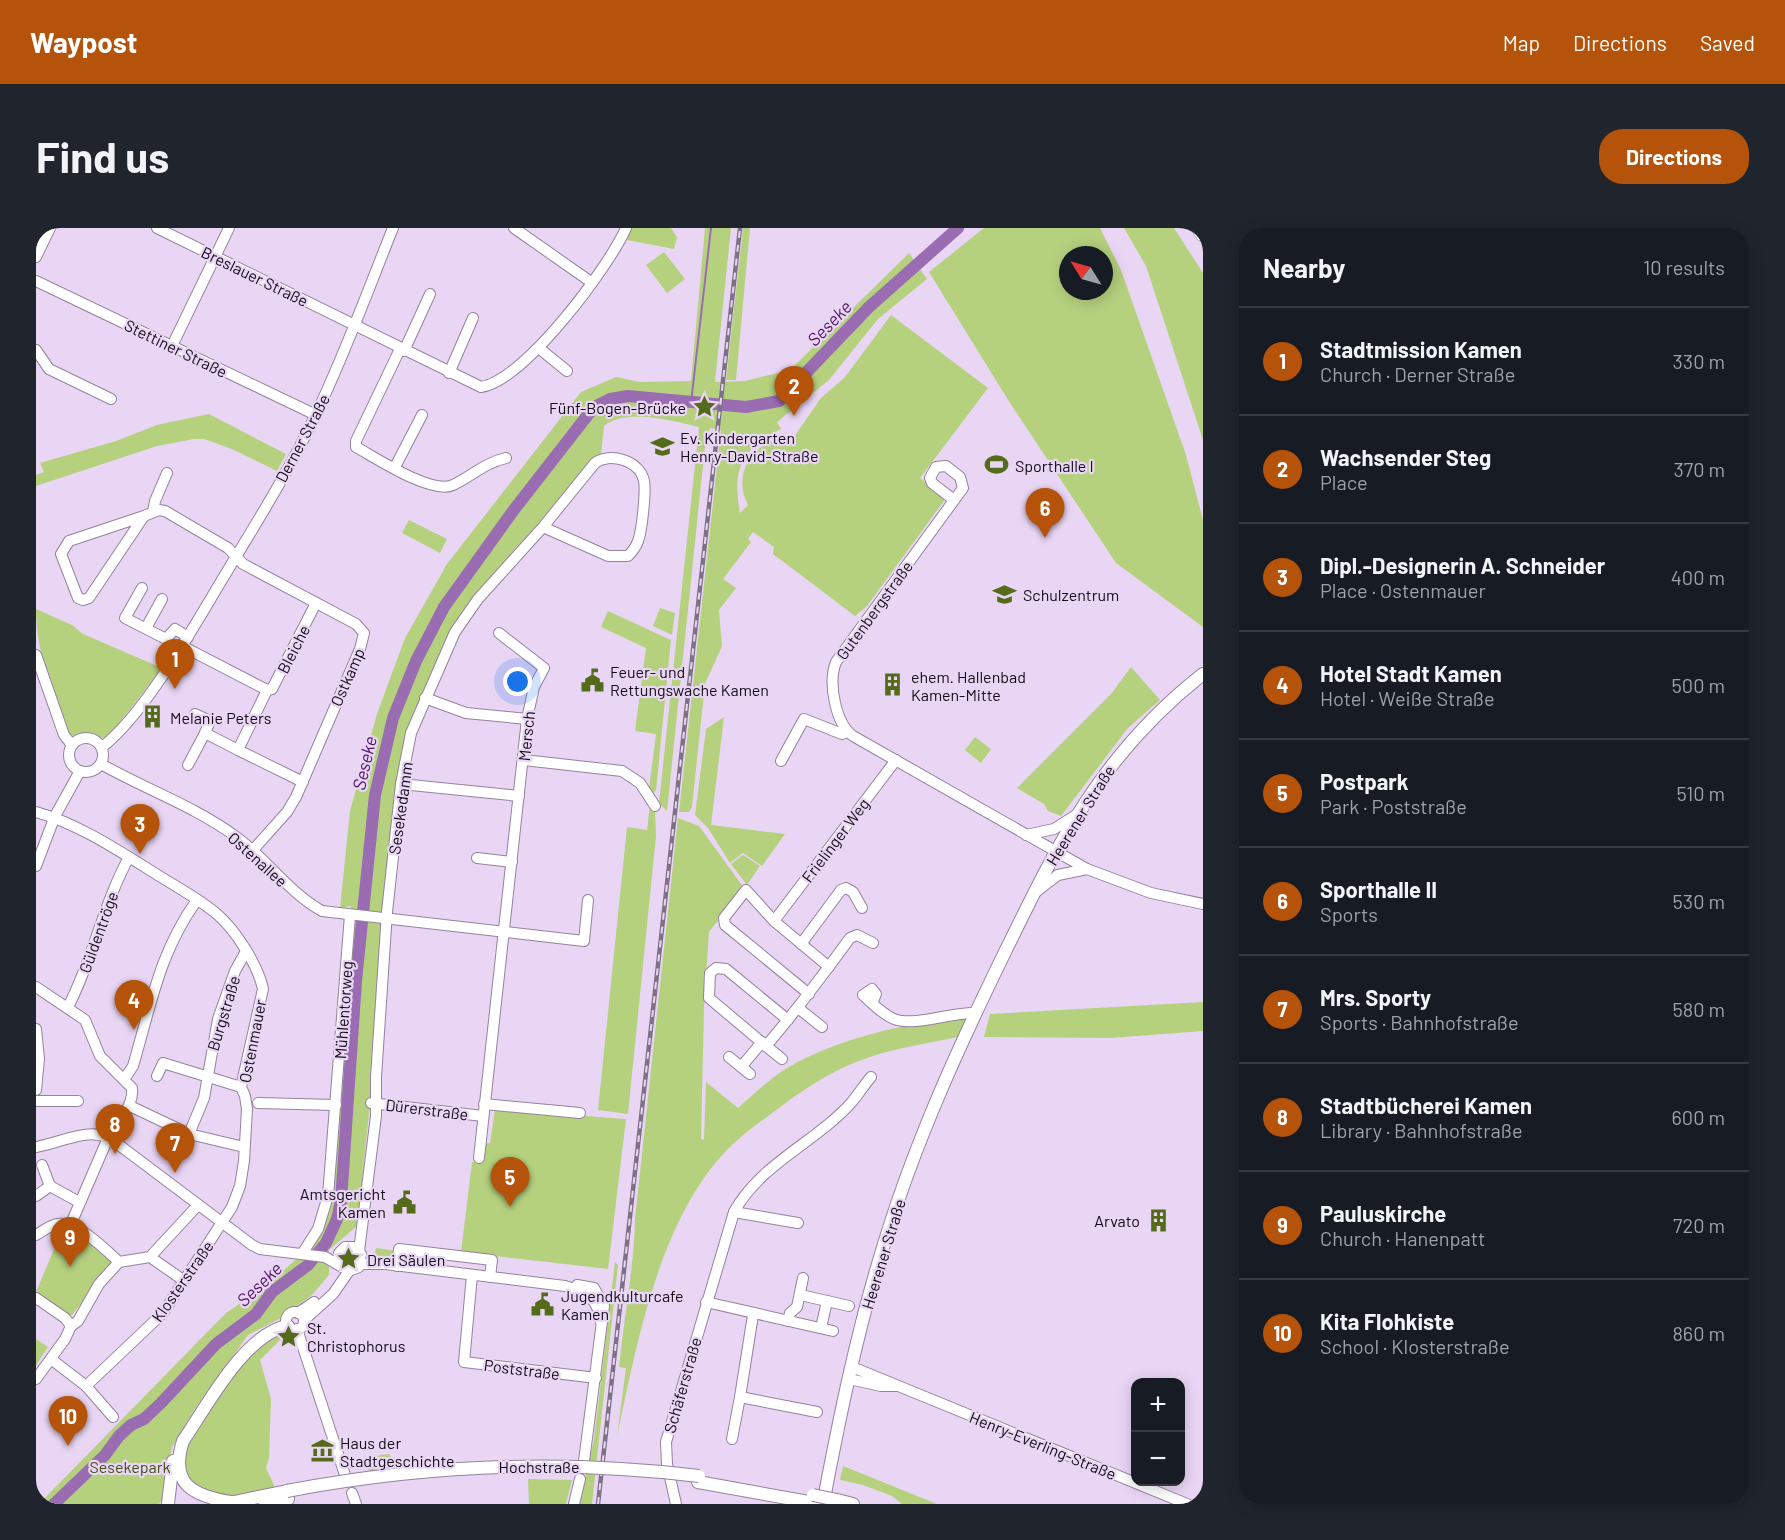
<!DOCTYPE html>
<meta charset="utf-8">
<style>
:root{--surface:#171b24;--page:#20242c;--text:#f1f3f6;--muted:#9ea1a6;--line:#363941;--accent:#b45309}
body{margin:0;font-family:Barlow,sans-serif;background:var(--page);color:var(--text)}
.controls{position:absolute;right:18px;bottom:18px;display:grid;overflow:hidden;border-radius:12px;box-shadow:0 3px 15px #0003}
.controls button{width:54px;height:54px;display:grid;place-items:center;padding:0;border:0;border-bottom:2px solid var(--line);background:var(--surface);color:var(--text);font:30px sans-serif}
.compass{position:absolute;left:1023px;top:18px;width:54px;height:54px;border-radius:50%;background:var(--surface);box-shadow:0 3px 15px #0003;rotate:307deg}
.you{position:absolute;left:482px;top:454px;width:21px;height:21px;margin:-15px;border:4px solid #fff;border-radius:50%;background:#1a73e8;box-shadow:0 0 0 9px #1a73e833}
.badge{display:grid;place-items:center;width:39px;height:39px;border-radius:50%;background:var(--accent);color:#fff;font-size:20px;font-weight:700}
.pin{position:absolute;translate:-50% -50px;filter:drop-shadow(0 2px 3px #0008)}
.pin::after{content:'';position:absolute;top:32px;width:21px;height:18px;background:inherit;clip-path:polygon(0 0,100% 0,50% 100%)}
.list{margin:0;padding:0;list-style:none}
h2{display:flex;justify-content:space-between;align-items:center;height:78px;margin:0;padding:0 24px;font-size:26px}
h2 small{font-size:20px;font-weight:400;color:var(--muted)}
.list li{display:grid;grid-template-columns:39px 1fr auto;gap:18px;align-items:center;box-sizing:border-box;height:108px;padding:0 24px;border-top:2px solid var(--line)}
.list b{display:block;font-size:22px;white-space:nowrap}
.list p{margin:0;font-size:20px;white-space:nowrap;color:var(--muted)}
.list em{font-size:20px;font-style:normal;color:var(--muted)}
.map{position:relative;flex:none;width:1167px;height:1276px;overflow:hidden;border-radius:24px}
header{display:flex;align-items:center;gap:36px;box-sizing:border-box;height:84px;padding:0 30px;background:var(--accent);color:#fff}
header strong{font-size:28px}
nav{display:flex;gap:33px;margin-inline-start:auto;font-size:21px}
.intro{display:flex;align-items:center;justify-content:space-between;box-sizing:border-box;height:144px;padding:0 36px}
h1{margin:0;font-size:42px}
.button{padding:15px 27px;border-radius:24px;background:var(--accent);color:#fff;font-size:21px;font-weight:700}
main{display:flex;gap:36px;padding:0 36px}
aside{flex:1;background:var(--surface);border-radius:24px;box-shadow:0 3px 15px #0003}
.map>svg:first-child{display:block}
.green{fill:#b5d17e;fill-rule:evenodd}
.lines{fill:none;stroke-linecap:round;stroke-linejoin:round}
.stream{stroke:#9a6cb2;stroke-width:2}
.river{stroke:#9a6cb2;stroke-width:12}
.minor-casing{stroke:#94829e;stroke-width:12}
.major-casing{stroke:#94829e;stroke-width:14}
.highway-casing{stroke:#94829e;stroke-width:16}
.minor{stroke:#fff;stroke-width:10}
.major{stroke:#fff;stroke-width:12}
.highway{stroke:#fff;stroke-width:15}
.rail-casing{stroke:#7e7185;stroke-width:4.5}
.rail{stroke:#e9d6f4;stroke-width:2;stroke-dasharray:7;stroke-linecap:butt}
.major-bridge-casing{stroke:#94829e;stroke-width:14;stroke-linecap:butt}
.major-bridge{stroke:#fff;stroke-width:12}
.labels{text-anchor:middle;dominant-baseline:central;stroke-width:4.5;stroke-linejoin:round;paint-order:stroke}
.street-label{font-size:16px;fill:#130c16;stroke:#e9d6f4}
.poi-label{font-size:16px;fill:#130c16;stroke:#e9d6f4;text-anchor:start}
.park-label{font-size:16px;fill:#405216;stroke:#e9d6f4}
.water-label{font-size:18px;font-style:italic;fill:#52146b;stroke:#e9d6f4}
</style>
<header>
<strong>Waypost</strong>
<nav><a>Map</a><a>Directions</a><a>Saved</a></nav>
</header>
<div class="intro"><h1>Find us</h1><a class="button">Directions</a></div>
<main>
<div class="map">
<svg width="1167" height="1276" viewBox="0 0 1167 1276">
<rect width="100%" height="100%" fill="#e9d6f4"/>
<g class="green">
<polygon points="596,0 635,0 641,9 638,21 591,12"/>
<path d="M669,0H695L679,154L709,153L754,142L873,25L891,51L842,91L793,152L741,194L745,201C705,220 696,242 704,285L712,277C694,243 721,208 758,209L784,171L809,149L855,87L952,160L884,250L910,270L831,378L819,388L737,326L738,319L717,304L712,311L715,314L687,351L700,360L683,382L686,418L669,456L656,579L653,584H643L685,202L674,200L669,218L631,583L623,575L663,199C637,193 590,180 568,198L565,226L424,394L374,503L321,998L293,1022V1047L276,1067L257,1081L264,1078L260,1082L212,1107L158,1182L136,1219L126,1272L123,1276H3L190,1085L236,1053L268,1024L288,988L315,678L304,680L314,583L341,486L369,410L411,336L545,164L580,149L604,154L655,153Z"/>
<polygon points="707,0 714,0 700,152 690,152"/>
<path d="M948,0H1064L1085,42L1150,227L1167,292V399L1080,335L974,175L893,44ZM1032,27H1068V63H1032Z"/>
<polygon points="1088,0 1138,0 1167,45 1167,212 1110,38"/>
<polygon points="628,24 649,51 631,65 610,37"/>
<polygon points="173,186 250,226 241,243 196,221 168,211 158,211 121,218 0,258 0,247 8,244 4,235 80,213 121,197"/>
<polygon points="373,292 411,311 404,325 366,305"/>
<polygon points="624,380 639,385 636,407 617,398"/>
<path d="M0,381L36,397L47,406L126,440L73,508L66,510L54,505L35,508C17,468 0,424 0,381Z"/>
<polygon points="572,383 635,412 620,562 616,566 613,561 620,506 599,503 610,420 565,399"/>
<polygon points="1095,439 1124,472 1092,500 1025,588 1012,583 1008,576 981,560 1075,466"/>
<polygon points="688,489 675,597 749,606 726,638 707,625 694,635 672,600 659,587 670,501"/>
<polygon points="939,509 955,521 945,535 929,522"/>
<polygon points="614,576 619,583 620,608 592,886 562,882 591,599 611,602"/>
<path d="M642,590L663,598L708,660L673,704L668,779L665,911L668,912L670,854L702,880C720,864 738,846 760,835C811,808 867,797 923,789L930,791L922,809C888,816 853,821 820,834C792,845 767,862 743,880C721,896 698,912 681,933C621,1004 600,1120 581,1208L590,1140L583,1139C588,1090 598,1039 599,991Z"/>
<polygon points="707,627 724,638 711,657 695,636"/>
<polygon points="1167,774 1167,803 1074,810 948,809 954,786"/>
<polygon points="459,881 590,891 572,1041 425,1024 436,934 441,934 444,917 454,915"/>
<polygon points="26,1002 51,1012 75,1031 75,1038 35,1088 0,1064"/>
<polygon points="340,1020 361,1023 356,1033 338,1029"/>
<polygon points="579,1034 582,1037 556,1276 544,1276 558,1211"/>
<polygon points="252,1098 255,1108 244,1112 224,1132 235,1171 233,1230 230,1240 238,1257 238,1265 195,1274 146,1253 147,1213 213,1121"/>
<polygon points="0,1111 12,1119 0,1137"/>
<polygon points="353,1226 359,1234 358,1241 353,1244 335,1245 332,1241 332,1235 344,1227"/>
<polygon points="807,1238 901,1276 866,1276 856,1268 827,1257 804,1252"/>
<polygon points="492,1251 536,1252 530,1276 493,1276"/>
</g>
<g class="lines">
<polyline class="stream" points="655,175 675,0"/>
<polyline class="river" points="18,1276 69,1227 83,1208 95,1197 108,1191 125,1175 180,1116 220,1086 236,1064 272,1037 290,1015 301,991 305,973 320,753 339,567 357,490 380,433 408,379 477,283 558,179 574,171 592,168 710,179 743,173 833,79 922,0"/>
<defs>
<g id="minor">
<path d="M121,0L445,159C488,153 573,39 590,0"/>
<polyline points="478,0 555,54"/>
<polyline points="0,29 14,0"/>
<polyline points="0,53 280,187"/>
<polyline points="136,118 193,0"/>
<path d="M364,121L320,213V219C340,230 396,267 417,257C436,248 448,235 470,230"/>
<polyline points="504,121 531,143"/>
<polyline points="0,122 13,141 75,171"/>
<polyline points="368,123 394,66"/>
<polyline points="413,145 437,90"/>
<polyline points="359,239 386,187"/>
<path d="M918,272L896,255L894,250L900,239L910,238L924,249L927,260L800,434C792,454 799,495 817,508L1051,641L1115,665L1167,676"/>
<polyline points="117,284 119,273 131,245"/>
<polyline points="108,288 33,313 25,326 42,370 47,372 53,370 108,288 123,282 129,283 192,320 207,336 320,396 328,405 324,421 260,569 251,584 217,622"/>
<polyline points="106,360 89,390 130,411 139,401 152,409"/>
<polyline points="110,400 126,371"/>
<polyline points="146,418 231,462"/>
<polyline points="0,427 28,507 36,517"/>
<polyline points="389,470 430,485 491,491"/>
<polyline points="159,486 174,493 169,505"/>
<circle cx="50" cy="527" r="17"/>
<path d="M66,519C104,490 149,414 174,372C210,311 250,250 280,186C309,126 332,62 357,0"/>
<polyline points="488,532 586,543 604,555 619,578"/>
<polyline points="745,533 768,491 806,506 811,504"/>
<path d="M65,536C109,561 158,578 199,608C230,630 252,664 286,683L548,713L552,672"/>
<polyline points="152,537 169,505 202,522"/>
<polyline points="267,554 202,522 231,462 236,461 280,375"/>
<polyline points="365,556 483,568"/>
<path d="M0,584C44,596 86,625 125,649C144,661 165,672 182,687C200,703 222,737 227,761L205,859L209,868L211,881L208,933L204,958L196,979L127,1085L50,1158L15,1131"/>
<polyline points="990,607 1018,601 1040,587"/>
<polyline points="441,630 476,634"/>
<polyline points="0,638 19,588 44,543"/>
<polyline points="1001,663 1022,647 1051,641"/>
<polyline points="738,693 860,532"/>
<polyline points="765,716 805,662 810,660 817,664 826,680"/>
<path d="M0,759L49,792L64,828L96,860C98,880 80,891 79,911"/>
<polyline points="773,766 689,697 688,690 710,662 738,693 793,739"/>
<path d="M836,775L840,766L836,761L827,767C836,775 846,786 858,791C878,799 916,784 939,785"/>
<path d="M32,779C57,731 67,677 93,629"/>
<polyline points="762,780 786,799"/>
<path d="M752,792L690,741L680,740L674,745L673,770L730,818C760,783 787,747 814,710L821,707L837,715"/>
<polyline points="0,801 3,831 0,862"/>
<polyline points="730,818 746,831"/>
<polyline points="693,829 714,846"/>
<polyline points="705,839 726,814"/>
<polyline points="121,848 127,835 205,859"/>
<path d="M89,850L97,838C115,777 123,725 161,672"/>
<polyline points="0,873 42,873"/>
<polyline points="222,875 300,877"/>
<polyline points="335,875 447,888"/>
<polyline points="448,876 544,885"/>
<polyline points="94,878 153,906 208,919"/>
<polyline points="153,906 168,870 182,791 199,743 209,725"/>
<path d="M0,919C34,913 58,893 87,920L216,1017L224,1021L289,1029L313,1043L323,1039L325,1026L317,1019H309L303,1025L302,1034"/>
<polyline points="443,930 491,491 498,459 508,440 463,405"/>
<polyline points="6,937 14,958 43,974"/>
<polyline points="0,968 14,958"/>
<polyline points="698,984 762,995"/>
<polyline points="34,998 72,910"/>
<path d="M0,1007C7,1003 14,997 22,996C40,992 70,1022 83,1034"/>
<path d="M323,1023L340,888V849L351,684L365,556L375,505L419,404L442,371L507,299L559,235C573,224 604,232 608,253C610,263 606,303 602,313C600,319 596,324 592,328H572L507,299"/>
<polyline points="266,1026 282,1001 292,968 314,687"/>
<polyline points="114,1029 147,1052"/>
<path d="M324,1036H349L529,1058C551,1064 562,1071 565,1094"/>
<polyline points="361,1038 363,1021 456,1032 454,1049"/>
<polyline points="436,1047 428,1134 560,1150"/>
<polyline points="541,1057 558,1060 568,1078 548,1233"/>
<polyline points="769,1068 813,1078"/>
<polyline points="0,1070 29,1090 35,1098"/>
<polyline points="670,1074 797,1103"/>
<circle cx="259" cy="1093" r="9"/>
<polyline points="262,1085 278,1074"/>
<polyline points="717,1087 704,1169 781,1184"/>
<polyline points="268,1092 297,1066 313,1043"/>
<polyline points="752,1093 754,1085 761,1079 767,1050"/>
<polyline points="35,1098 42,1093 63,1056 83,1034 114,1029 162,977"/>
<polyline points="785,1100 791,1073"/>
<polyline points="261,1101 309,1247"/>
<polyline points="816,1139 1151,1276"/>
<polyline points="0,1151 29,1111 35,1098"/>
<polyline points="813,1151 845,1158 861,1158"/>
<polyline points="50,1158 77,1189"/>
<polyline points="696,1211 704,1169"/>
<polyline points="316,1265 320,1276"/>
<polyline points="538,1276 544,1251"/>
<path d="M640,1276L631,1236L630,1214L698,984C724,936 780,914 815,875C822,867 828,857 835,849"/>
</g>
<g id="major">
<polyline points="662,1254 784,1276"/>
<polyline points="801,1272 817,1276"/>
<path d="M195,1274C157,1268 133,1256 147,1213C171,1178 209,1105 252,1098"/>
<polyline points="132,1276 137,1233"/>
<polyline points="189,1276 251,1263"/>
<polyline points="229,1276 252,1271"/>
<path d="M787,1276C803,1192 820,1108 845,1026C876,921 921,822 969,724C1023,613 1067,524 1167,446"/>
</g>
<polyline id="highway" points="1163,0 1167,6"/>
</defs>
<use href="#minor" class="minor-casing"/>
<use href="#major" class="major-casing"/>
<use href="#highway" class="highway-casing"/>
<use href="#minor" class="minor"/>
<use href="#major" class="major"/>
<use href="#highway" class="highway"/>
<defs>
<polyline id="rail" points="562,1276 704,0"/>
</defs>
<use href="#rail" class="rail-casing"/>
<use href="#rail" class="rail"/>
<defs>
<g id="major-bridge">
<path d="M251,1263C388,1237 525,1231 663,1248"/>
<polyline points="777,1267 801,1272"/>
</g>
</defs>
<use href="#major-bridge" class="major-bridge-casing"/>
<use href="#major-bridge" class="major-bridge"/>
</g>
<defs>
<symbol id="sight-bare" viewBox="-9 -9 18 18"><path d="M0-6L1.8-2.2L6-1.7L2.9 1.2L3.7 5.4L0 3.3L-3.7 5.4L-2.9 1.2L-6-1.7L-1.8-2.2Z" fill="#546b1b" stroke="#e9d6f4" stroke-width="2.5" paint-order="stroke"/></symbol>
<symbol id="school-bare" viewBox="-9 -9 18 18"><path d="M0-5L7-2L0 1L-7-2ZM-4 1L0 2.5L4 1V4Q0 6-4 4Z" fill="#546b1b" stroke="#e9d6f4" stroke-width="2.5" paint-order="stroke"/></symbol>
<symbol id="stadium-bare" viewBox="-9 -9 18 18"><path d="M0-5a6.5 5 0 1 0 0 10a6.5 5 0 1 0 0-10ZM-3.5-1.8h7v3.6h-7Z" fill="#546b1b" stroke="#e9d6f4" stroke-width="2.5" paint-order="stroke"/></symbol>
<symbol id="civic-bare" viewBox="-9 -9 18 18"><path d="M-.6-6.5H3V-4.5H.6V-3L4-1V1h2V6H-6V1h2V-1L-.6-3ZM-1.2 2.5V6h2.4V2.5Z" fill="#546b1b" stroke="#e9d6f4" stroke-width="2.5" paint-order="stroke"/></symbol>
<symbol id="building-bare" viewBox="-9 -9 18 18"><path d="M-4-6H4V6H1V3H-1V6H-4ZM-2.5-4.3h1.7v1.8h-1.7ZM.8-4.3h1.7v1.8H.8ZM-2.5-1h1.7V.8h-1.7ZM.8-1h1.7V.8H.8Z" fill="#546b1b" stroke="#e9d6f4" stroke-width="2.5" paint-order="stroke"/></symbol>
<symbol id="museum-bare" viewBox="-9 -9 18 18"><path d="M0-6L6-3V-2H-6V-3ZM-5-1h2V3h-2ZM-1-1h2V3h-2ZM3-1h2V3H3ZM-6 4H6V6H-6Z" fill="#546b1b" stroke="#e9d6f4" stroke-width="2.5" paint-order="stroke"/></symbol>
</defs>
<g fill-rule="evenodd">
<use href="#sight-bare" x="652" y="162" width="33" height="33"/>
<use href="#school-bare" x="610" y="202" width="33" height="33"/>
<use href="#stadium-bare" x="944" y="220" width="33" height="33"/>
<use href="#school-bare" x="952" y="350" width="33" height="33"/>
<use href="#civic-bare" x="540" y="436" width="33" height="33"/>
<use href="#building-bare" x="840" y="440" width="33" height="33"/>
<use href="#building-bare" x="100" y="472" width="33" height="33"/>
<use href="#civic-bare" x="352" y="958" width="33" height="33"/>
<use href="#building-bare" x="1106" y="976" width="33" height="33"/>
<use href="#sight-bare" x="296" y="1014" width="33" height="33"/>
<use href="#civic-bare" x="490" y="1060" width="33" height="33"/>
<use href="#sight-bare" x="236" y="1092" width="33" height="33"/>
<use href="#museum-bare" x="270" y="1206" width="33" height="33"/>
</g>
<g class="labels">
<g class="street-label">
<text transform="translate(219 48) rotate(26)">Breslauer Straße</text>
<text transform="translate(140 120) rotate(26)">Stettiner Straße</text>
<text transform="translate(266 210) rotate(-62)">Derner Straße</text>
<text transform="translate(838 382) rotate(-54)">Gutenbergstraße</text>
<text transform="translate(257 421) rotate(-63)">Bleiche</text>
<text transform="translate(311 449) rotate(-66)">Ostkamp</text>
<text transform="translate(490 508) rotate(-84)">Mersch</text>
<text transform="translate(364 580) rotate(-82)">Sesekedamm</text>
<text transform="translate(1044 587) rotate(-58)">Heerener Straße</text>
<text transform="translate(799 612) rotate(-53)">Frielinger Weg</text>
<text transform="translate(222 631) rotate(42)">Ostenallee</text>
<text transform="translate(62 704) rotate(-70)">Güldentröge</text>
<text transform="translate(307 782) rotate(-86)">Mühlentorweg</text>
<text transform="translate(187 785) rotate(-73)">Burgstraße</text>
<text transform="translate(216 813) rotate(-79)">Ostenmauer</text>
<text transform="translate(391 881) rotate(7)">Dürerstraße</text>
<text transform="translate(847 1026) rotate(-73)">Heerener Straße</text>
<text transform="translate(146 1053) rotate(-55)">Klosterstraße</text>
<text transform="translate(486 1141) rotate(7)">Poststraße</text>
<text transform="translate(646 1157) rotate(-74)">Schäferstraße</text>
<text transform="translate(1007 1217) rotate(22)">Henry-Everling-Straße</text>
<text x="503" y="1238">Hochstraße</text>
</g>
<g class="poi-label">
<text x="650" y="179" text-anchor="end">Fünf-Bogen-Brücke</text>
<text x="644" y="209">Ev. Kindergarten<tspan x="644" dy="18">Henry-David-Straße</tspan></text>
<text x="979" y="237">Sporthalle I</text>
<text x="987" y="366">Schulzentrum</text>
<text x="574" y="443">Feuer- und<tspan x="574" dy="18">Rettungswache Kamen</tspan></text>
<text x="875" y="448">ehem. Hallenbad<tspan x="875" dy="18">Kamen-Mitte</tspan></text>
<text x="134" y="489">Melanie Peters</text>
<text x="350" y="965" text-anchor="end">Amtsgericht<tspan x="350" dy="18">Kamen</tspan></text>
<text x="1104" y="992" text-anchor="end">Arvato</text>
<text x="331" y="1031">Drei Säulen</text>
<text x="525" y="1067">Jugendkulturcafe<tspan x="525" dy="18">Kamen</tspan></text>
<text x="271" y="1099">St.<tspan x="271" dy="18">Christophorus</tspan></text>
<text x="304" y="1214">Haus der<tspan x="304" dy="18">Stadtgeschichte</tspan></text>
</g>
<g class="park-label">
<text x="94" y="1238">Sesekepark</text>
</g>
<g class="water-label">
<text transform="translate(793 95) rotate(-46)">Seseke</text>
<text transform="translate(328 535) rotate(-77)">Seseke</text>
<text transform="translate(223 1056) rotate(-44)">Seseke</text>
</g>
</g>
</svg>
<div class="controls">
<button>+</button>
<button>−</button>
</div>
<svg class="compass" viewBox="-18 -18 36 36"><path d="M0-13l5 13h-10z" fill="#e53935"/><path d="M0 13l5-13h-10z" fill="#9ea1a6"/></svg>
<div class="you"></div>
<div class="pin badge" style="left:139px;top:461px">1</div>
<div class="pin badge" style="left:758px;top:188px">2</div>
<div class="pin badge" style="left:104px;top:626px">3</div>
<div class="pin badge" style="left:98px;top:802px">4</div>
<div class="pin badge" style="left:474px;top:979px">5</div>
<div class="pin badge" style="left:1009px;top:310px">6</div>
<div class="pin badge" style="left:139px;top:945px">7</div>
<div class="pin badge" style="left:79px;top:926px">8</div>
<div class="pin badge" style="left:34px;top:1039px">9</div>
<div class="pin badge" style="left:32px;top:1218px">10</div>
</div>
<aside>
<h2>Nearby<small>10 results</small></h2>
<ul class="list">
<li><span class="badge">1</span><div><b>Stadtmission Kamen</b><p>Church · Derner Straße</p></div><em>330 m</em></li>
<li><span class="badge">2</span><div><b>Wachsender Steg</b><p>Place</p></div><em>370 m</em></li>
<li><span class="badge">3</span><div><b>Dipl.-Designerin A. Schneider</b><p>Place · Ostenmauer</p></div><em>400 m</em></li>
<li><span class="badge">4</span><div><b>Hotel Stadt Kamen</b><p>Hotel · Weiße Straße</p></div><em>500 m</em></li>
<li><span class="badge">5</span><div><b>Postpark</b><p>Park · Poststraße</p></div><em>510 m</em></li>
<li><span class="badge">6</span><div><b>Sporthalle II</b><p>Sports</p></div><em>530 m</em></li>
<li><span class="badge">7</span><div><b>Mrs. Sporty</b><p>Sports · Bahnhofstraße</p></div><em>580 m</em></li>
<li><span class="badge">8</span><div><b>Stadtbücherei Kamen</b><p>Library · Bahnhofstraße</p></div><em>600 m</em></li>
<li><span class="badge">9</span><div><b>Pauluskirche</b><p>Church · Hanenpatt</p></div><em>720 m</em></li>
<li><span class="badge">10</span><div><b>Kita Flohkiste</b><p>School · Klosterstraße</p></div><em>860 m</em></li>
</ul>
</aside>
</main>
